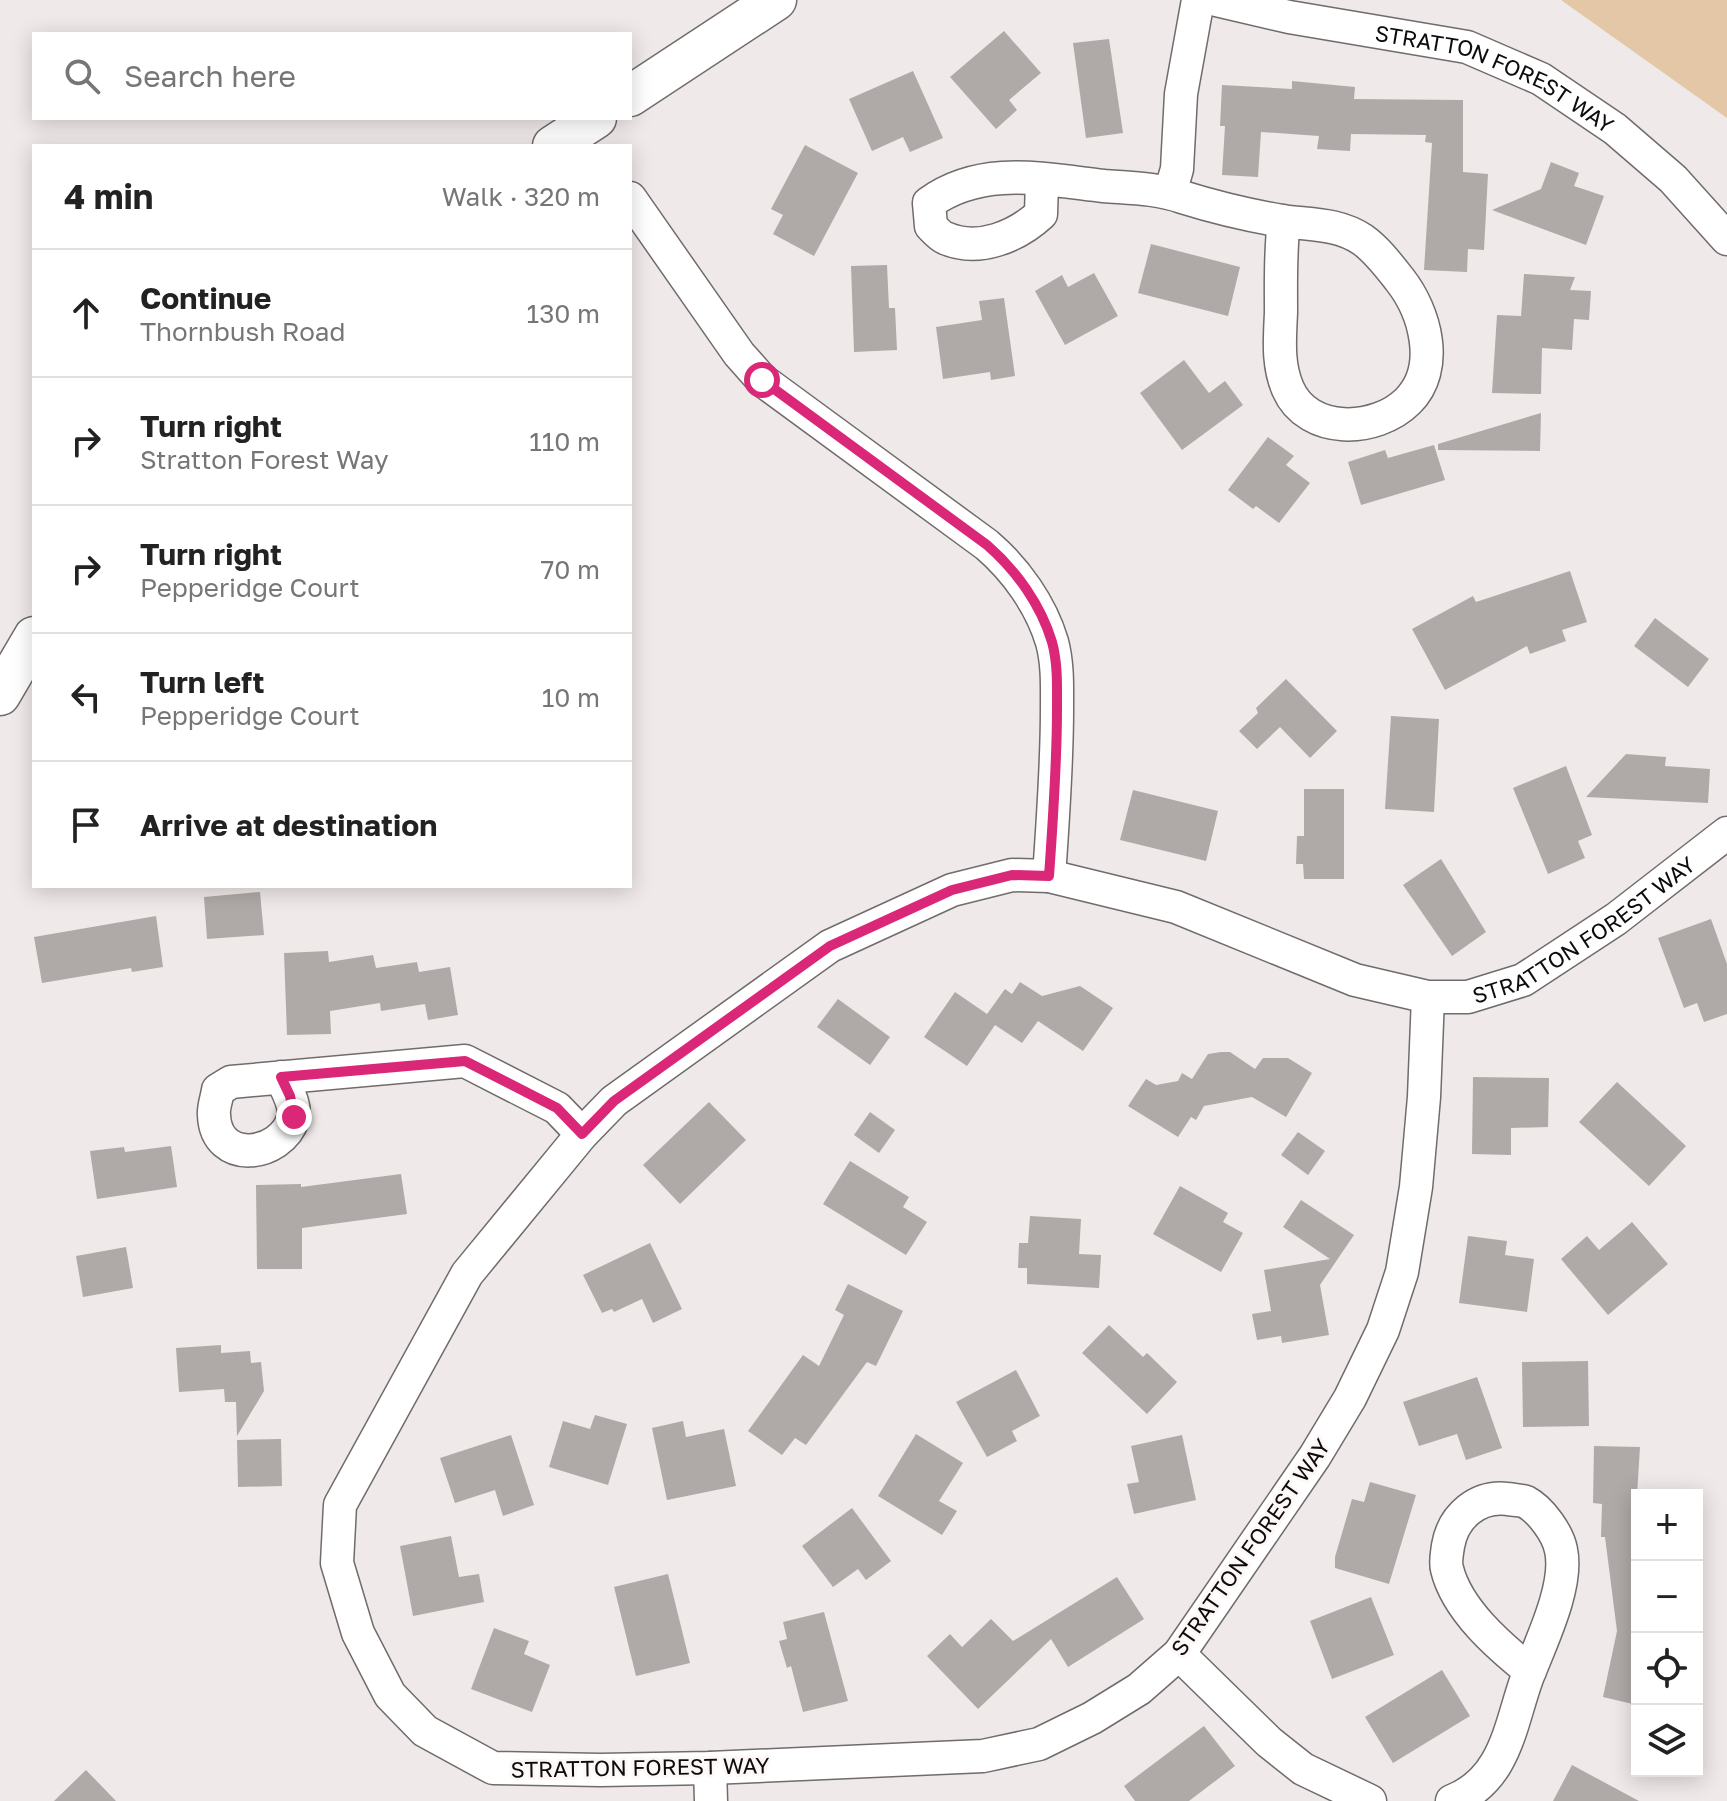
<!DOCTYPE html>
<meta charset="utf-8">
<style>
:root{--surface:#fff;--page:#f2f2f2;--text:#222;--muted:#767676;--line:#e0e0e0}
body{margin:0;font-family:"Golos Text",sans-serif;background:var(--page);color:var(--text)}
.controls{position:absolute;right:24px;bottom:24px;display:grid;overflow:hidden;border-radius:0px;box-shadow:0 4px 20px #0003}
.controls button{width:72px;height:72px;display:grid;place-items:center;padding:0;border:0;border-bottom:2px solid var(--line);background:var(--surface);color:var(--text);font:40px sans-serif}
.stop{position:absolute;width:24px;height:24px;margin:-18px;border:6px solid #db2777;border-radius:50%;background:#fff}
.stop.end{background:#db2777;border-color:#fff;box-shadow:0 2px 8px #0008}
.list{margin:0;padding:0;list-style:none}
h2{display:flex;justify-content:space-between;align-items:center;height:104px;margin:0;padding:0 32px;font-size:34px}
h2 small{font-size:26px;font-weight:400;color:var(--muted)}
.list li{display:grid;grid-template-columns:52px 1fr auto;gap:24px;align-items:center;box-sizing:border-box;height:128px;padding:0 32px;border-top:2px solid var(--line)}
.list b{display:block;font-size:30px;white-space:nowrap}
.list p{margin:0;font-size:26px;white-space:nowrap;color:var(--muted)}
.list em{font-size:26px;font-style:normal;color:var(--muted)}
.icon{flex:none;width:44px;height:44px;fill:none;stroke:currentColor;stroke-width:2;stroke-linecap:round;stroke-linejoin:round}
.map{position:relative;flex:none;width:1727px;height:1801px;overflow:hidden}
.search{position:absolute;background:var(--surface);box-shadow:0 4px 20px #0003;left:32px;top:32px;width:600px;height:88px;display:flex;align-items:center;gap:20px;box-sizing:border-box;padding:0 28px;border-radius:0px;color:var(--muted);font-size:30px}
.panel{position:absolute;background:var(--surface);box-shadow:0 4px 20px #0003;left:32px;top:144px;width:600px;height:744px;border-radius:0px}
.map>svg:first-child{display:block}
.green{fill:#e3c7a6}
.building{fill:#afaaa8}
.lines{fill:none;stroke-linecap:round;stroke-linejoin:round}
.minor-casing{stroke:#716b6b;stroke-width:35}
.major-casing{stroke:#716b6b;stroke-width:43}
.minor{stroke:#fff;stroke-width:32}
.major{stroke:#fff;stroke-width:40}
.route{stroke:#db2777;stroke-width:10}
.labels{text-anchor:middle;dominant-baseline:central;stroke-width:6;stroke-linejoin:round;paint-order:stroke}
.street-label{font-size:22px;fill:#0d0b0b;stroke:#fdf7f7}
</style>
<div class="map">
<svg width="1727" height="1801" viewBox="0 0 1727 1801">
<rect width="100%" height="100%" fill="#f0e9e9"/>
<polygon class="green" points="1561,0 1727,0 1727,118"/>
<g class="building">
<polygon points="1004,31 1041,73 1009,100 1017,110 996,129 950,77"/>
<polygon points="1109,39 1123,133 1086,138 1073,43"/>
<polygon points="913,71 943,138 910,152 903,137 872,151 849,99"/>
<polygon points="1292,81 1355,87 1354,99 1463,100 1463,172 1488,174 1484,250 1468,249 1467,272 1424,270 1432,143 1425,142 1426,135 1351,134 1350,151 1317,149 1319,136 1261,132 1258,177 1222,175 1225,126 1220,126 1222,85 1292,89"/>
<polygon points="805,145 858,173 814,256 773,234 783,215 771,209"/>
<polygon points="1551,162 1579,173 1574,186 1604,196 1586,245 1492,210 1541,189"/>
<polygon points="1151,244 1240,267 1228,316 1138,293"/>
<polygon points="887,265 889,308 895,308 897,350 854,352 851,266"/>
<polygon points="1094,273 1118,316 1065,345 1035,291 1062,275 1068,287"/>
<polygon points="1524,274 1575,277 1570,290 1591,291 1589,320 1574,319 1572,350 1542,348 1541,394 1492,393 1497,315 1521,316"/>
<polygon points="1004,298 1015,376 991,380 990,372 943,379 936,327 982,320 979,301"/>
<polygon points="1184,360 1209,393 1225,381 1243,405 1182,450 1140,393"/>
<polygon points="1541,413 1540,451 1438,450 1438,444"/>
<polygon points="1268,437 1294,456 1286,465 1310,483 1279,523 1256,506 1253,509 1228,490"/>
<polygon points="1434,445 1445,480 1361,505 1348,462 1385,450 1388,458"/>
<polygon points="1570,571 1587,622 1562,630 1566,641 1530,654 1527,646 1445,690 1412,629 1473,596 1476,602"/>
<polygon points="1655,618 1709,659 1688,687 1634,646"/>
<polygon points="1286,679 1337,731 1310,758 1280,727 1257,749 1239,731 1258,713 1256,708"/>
<polygon points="1391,716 1439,719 1434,812 1385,809"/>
<polygon points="1626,754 1666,757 1665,766 1710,769 1708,803 1586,797"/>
<polygon points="1566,766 1592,835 1578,841 1585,858 1548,874 1513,788"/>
<polygon points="1304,789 1344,789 1344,879 1304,879 1303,864 1296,864 1297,836 1304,836"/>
<polygon points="1133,790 1218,811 1206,861 1120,840"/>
<polygon points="1441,859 1486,932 1452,956 1403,885"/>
<polygon points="260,892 264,935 207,939 204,897"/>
<polygon points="156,916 163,967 132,972 131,968 42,983 34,937"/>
<polygon points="1711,919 1727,964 1727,1014 1704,1022 1697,1003 1684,1008 1658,938"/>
<polygon points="328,951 329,962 373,955 376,968 417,962 419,972 450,967 458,1015 428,1020 425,1004 381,1011 380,1003 330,1011 331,1034 287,1035 284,953"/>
<polygon points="1020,982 1042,996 1080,986 1113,1008 1083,1051 1038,1021 1022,1043 995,1025 967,1066 924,1037 955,992 987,1014 1005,989 1012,994"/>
<polygon points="838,999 890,1037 870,1065 817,1027"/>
<polygon points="1221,1052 1230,1052 1255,1069 1263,1058 1288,1058 1312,1073 1286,1117 1252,1097 1204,1106 1196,1120 1191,1117 1178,1137 1128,1106 1146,1079 1156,1085 1178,1081 1182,1073 1192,1079 1208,1054"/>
<polygon points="1473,1077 1549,1078 1548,1127 1511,1128 1511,1155 1472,1154"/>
<polygon points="1617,1082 1686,1146 1649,1186 1579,1122"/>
<polygon points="709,1102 746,1140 680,1204 643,1165"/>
<polygon points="870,1112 895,1130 879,1153 854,1135"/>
<polygon points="1298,1132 1325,1151 1308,1175 1281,1155"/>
<polygon points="171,1146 177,1187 97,1199 90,1151 124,1147 125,1152"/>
<polygon points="850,1161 909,1197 903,1207 927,1222 906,1255 823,1204"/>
<polygon points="401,1174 407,1214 302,1228 302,1269 257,1269 256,1185 301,1184 301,1187"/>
<polygon points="1180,1186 1228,1213 1223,1222 1243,1233 1221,1272 1153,1234"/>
<polygon points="1301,1200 1354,1235 1320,1285 1329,1335 1282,1343 1281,1336 1257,1340 1252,1314 1271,1311 1264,1270 1330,1259 1283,1227"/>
<polygon points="1030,1216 1081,1219 1079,1254 1101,1255 1099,1288 1027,1284 1027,1268 1018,1268 1019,1243 1028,1243"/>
<polygon points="1632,1222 1668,1264 1608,1315 1561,1259 1587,1236 1599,1250"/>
<polygon points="1468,1236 1507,1241 1505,1255 1534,1259 1527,1312 1459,1303"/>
<polygon points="650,1243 682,1309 653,1323 642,1299 614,1312 612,1309 602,1313 583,1275"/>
<polygon points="126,1247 133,1288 83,1297 76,1256"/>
<polygon points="848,1284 903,1311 876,1366 867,1362 806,1445 795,1438 782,1455 748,1431 803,1355 819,1366 844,1315 835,1310"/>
<polygon points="1109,1325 1143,1357 1147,1353 1177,1382 1147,1414 1082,1353"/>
<polygon points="221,1345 221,1353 250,1351 251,1363 261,1362 264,1391 237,1436 236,1402 225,1402 224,1389 179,1392 176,1348"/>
<polygon points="1588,1361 1589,1426 1523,1427 1522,1362"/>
<polygon points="1016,1370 1040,1416 1012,1431 1017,1441 987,1457 956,1402"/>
<polygon points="1477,1377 1502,1448 1466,1460 1457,1434 1419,1446 1403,1402"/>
<polygon points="595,1415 627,1424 608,1485 549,1467 563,1421 590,1429"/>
<polygon points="683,1421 686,1437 724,1429 736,1486 667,1500 652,1428"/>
<polygon points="916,1434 963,1463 939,1501 957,1511 942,1535 878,1496"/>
<polygon points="511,1435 534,1505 503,1516 495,1490 455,1503 440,1458"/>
<polygon points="1182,1435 1196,1500 1134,1514 1127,1484 1139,1482 1131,1446"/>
<polygon points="281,1439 282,1486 238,1487 237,1440"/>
<polygon points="1594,1446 1640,1447 1637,1495 1637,1705 1603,1697 1617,1631 1605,1537 1601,1537 1602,1504 1593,1503"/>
<polygon points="1370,1482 1416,1495 1389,1584 1335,1568 1335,1557 1352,1499 1364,1502"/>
<polygon points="852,1508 891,1561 866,1580 858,1569 833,1587 802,1546"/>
<polygon points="451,1536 459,1577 479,1574 484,1602 413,1616 400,1546"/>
<polygon points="668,1574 690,1663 636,1676 614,1587"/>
<polygon points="1117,1577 1144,1619 1068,1667 1051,1639 978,1709 927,1656 950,1634 962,1647 991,1619 1013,1641"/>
<polygon points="1371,1597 1394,1655 1332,1679 1310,1621"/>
<polygon points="824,1612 848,1701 803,1712 791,1666 787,1668 779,1641 787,1639 783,1622"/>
<polygon points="494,1628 529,1641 524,1654 550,1665 532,1712 471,1689"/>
<polygon points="1442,1670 1470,1716 1393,1763 1365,1717"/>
<polygon points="1204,1726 1235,1766 1189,1801 1135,1801 1124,1786"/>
<polygon points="1572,1765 1639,1801 1553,1801"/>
<polygon points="86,1770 116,1801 54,1801"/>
</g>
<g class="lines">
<defs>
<g id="minor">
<path id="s1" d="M1216,0L1289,17L1467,47L1541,79L1615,129L1673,179L1727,239"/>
<path d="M1042,180L1041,214C1017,236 979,253 945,238C940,236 935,230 931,226L929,203C981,165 1043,179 1104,186C1129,188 1157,188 1182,197C1214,207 1247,215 1282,221C1310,225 1338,223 1363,240C1377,250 1389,266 1400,280C1425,312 1441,368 1408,401C1376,433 1308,435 1288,389C1277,364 1280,338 1281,312C1281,281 1280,251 1284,221"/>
<polyline points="1170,193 1177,169 1181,94 1198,0"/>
<path d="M630,198L739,354L762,380L987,545C1016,570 1041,605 1052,642C1058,664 1057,687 1057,709C1057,765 1053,820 1049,876"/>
<path id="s2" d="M1428,997L1424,1097L1416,1187L1402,1272L1383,1330L1350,1398L1315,1456L1179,1654L1139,1689L1092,1718L1039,1744L983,1756L710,1768L600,1770L493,1768L425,1731L390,1695L358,1633L337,1563L340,1505L467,1274L582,1134L614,1101L830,946L952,890L1012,875L1049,876L1176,907L1355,980L1428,997H1468L1523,980L1616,919L1727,833"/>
<path d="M281,1077C286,1089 297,1105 293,1119C281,1157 216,1166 214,1115C213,1108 217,1098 218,1090L231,1082L465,1061L557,1108L582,1134"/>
<polyline points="1179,1654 1269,1742 1303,1769 1370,1801"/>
<polyline points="710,1768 711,1801"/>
<path d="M1452,1801C1506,1780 1510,1725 1527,1678C1540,1644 1569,1586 1561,1550C1558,1534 1541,1510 1526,1502C1521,1500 1513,1500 1508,1499C1478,1495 1453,1516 1448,1546C1447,1553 1445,1562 1447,1569C1457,1610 1499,1646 1530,1671"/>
</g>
<g id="major">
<polyline points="630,96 776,0"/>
<polyline points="553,146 596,118"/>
<polyline points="0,695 34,637"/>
</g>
</defs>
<use href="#minor" class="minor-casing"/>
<use href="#major" class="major-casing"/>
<use href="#minor" class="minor"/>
<use href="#major" class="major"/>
</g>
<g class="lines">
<path class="route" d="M294,1117L290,1096L281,1077L465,1061L557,1108L582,1134L614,1101L830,946L952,890L1012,875L1049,876C1053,820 1057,765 1057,709C1057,687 1058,664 1052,642C1041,605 1016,570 987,545L762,380"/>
</g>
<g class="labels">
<g class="street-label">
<text stroke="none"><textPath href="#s1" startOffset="292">STRATTON FOREST WAY</textPath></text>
<text stroke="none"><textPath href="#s2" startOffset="3328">STRATTON FOREST WAY</textPath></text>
<text transform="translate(1250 1547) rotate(-55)">STRATTON FOREST WAY</text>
<text transform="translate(640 1767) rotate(-1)">STRATTON FOREST WAY</text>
</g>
</g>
</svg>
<div class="controls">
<button>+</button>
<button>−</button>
<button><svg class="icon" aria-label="locate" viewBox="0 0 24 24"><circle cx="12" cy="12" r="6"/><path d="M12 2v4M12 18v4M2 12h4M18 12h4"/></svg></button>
<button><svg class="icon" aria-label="layers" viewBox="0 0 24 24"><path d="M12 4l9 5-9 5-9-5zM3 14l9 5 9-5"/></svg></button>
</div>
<div class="stop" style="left:762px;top:380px"></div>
<div class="stop end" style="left:294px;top:1117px"></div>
<div class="search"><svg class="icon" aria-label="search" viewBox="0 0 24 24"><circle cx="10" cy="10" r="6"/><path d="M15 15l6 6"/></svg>Search here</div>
<section class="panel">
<h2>4 min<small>Walk · 320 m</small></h2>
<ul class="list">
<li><svg class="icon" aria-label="ahead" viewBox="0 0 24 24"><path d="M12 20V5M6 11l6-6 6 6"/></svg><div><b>Continue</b><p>Thornbush Road</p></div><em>130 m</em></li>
<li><svg class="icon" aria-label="right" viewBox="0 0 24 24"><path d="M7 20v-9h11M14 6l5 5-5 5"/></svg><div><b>Turn right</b><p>Stratton Forest Way</p></div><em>110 m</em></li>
<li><svg class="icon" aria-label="right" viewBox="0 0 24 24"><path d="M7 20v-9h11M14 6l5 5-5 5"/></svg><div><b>Turn right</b><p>Pepperidge Court</p></div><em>70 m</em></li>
<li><svg class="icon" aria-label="left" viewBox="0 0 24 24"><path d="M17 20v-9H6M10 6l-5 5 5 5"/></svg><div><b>Turn left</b><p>Pepperidge Court</p></div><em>10 m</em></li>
<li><svg class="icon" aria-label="arrive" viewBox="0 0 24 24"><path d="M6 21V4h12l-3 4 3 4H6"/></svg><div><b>Arrive at destination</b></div></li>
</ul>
</section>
</div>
